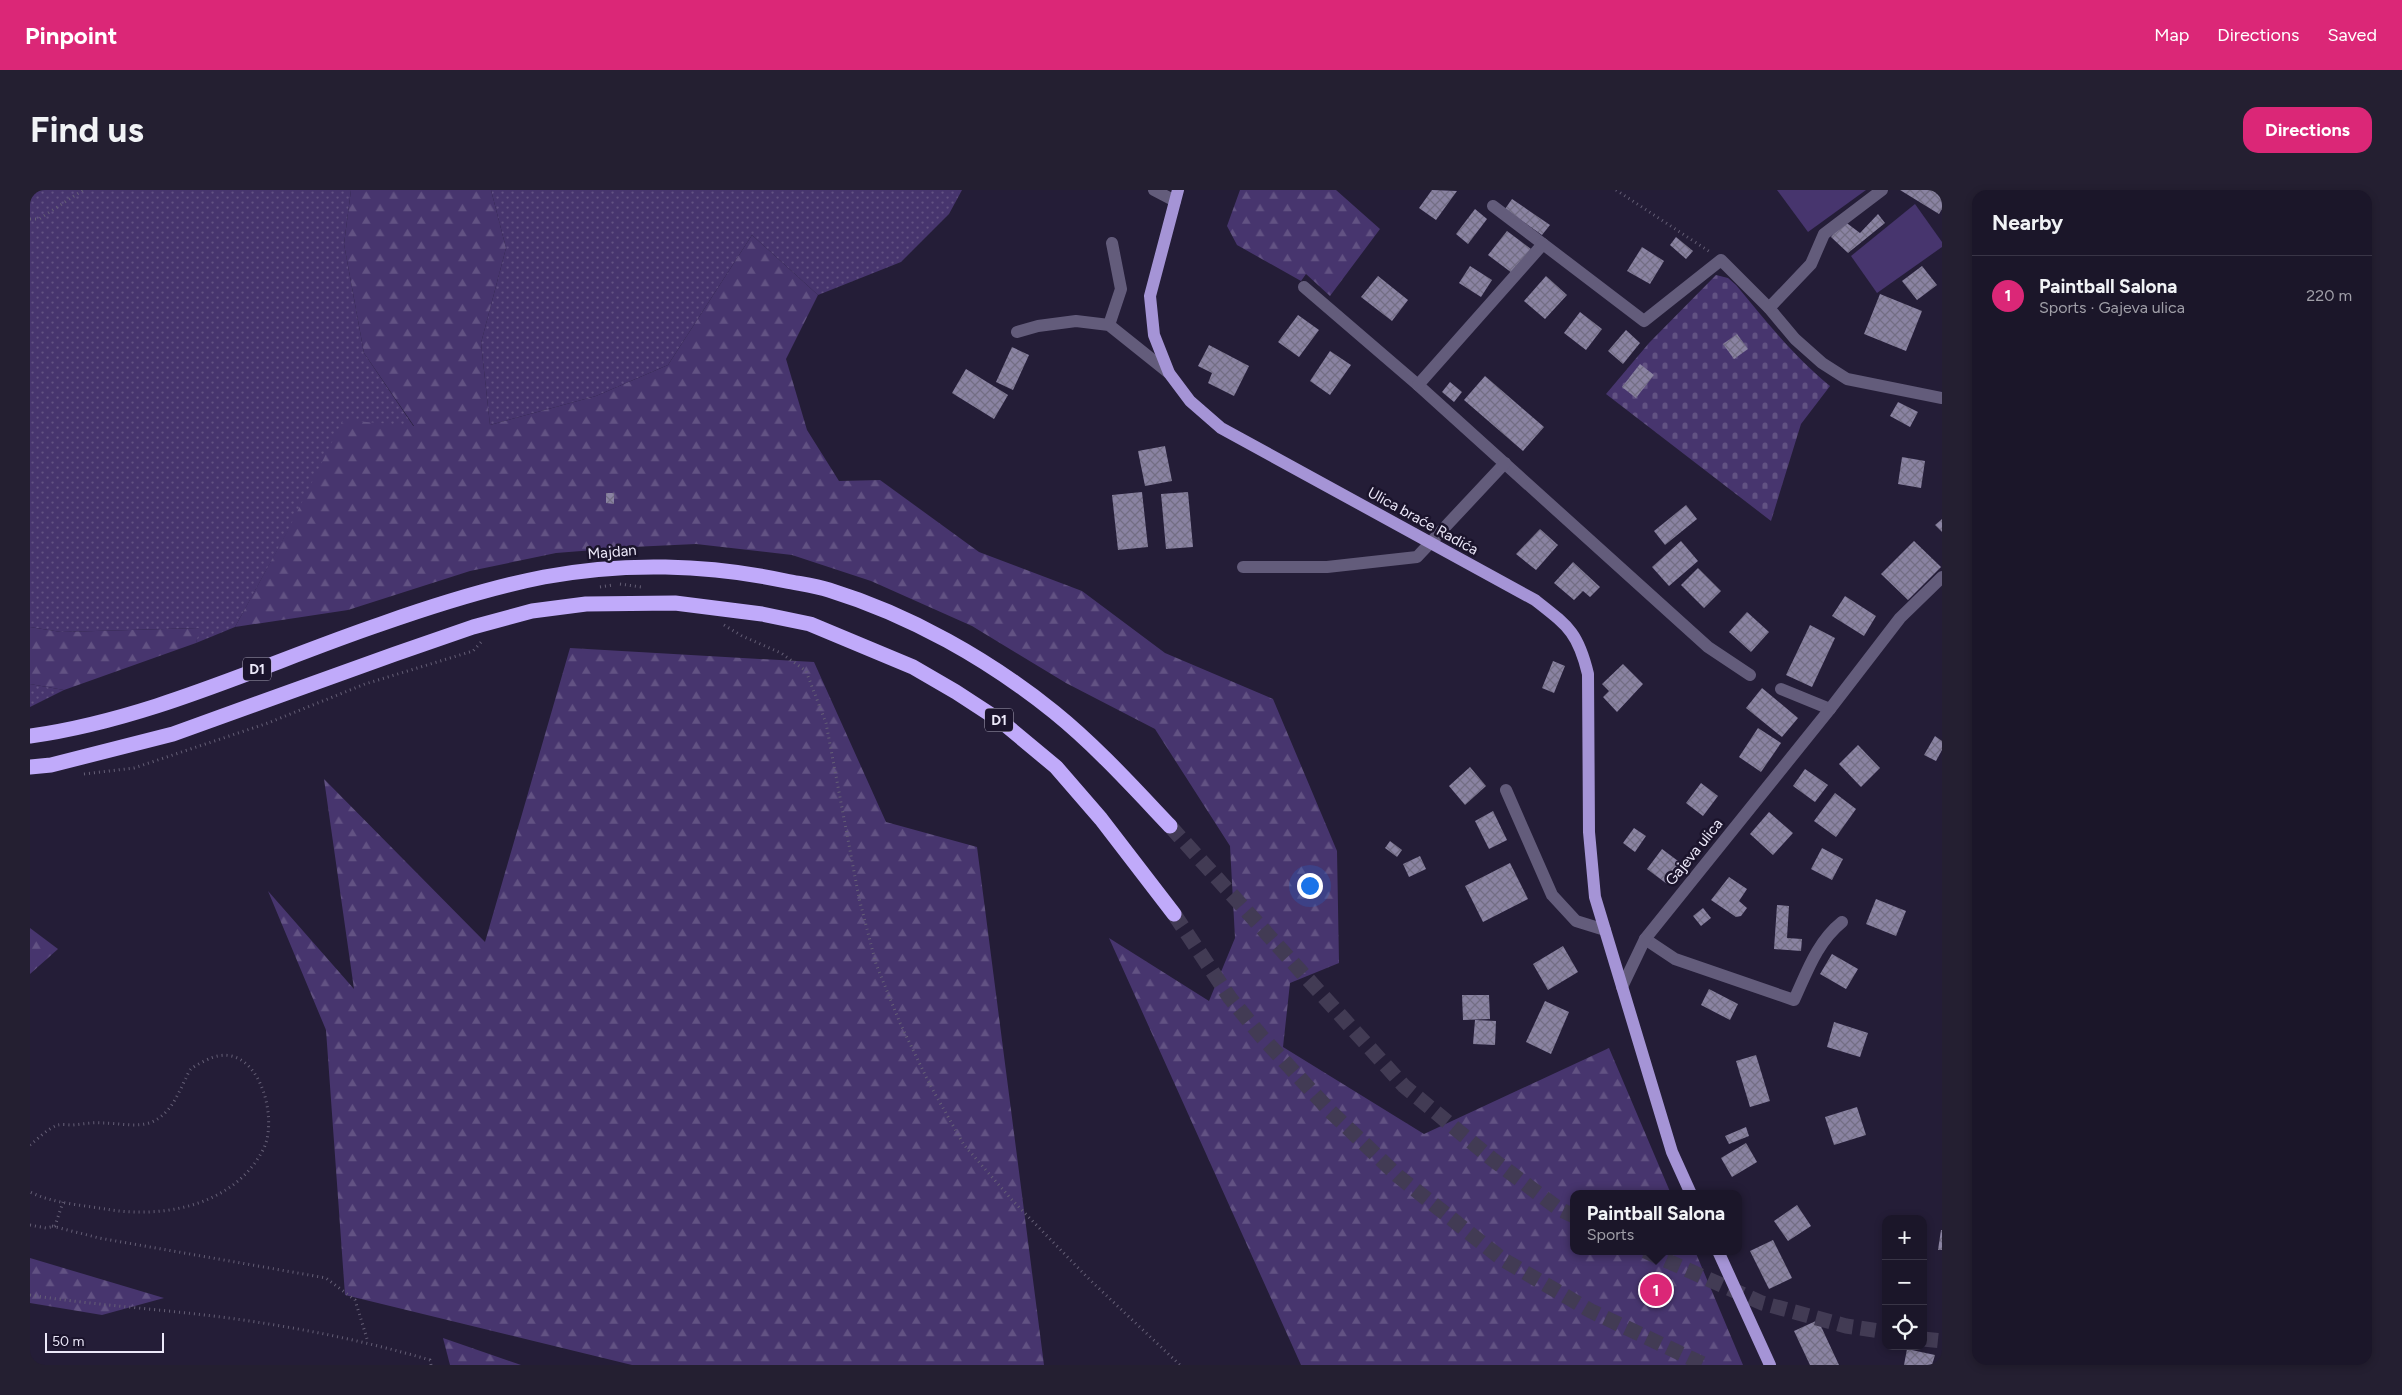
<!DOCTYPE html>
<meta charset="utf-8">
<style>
:root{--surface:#1b1629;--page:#241f31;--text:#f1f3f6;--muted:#a09fa8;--line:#393546;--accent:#db2777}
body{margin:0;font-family:Figtree,sans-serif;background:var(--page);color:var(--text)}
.controls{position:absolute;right:15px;bottom:15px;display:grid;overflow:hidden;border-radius:10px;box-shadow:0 2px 8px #0003}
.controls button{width:45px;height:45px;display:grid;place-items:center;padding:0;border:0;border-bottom:1px solid var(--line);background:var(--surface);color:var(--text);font:25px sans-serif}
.scale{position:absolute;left:15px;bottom:12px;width:119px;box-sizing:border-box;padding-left:5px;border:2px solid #ece8f9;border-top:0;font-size:14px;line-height:18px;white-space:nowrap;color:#ece8f9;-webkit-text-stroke:4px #1b142c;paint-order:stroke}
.you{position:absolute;left:1279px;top:695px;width:18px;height:18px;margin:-12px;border:4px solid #fff;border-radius:50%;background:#1a73e8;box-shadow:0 0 0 8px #1a73e833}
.badge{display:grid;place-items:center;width:32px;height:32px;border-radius:50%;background:var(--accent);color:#fff;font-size:16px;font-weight:700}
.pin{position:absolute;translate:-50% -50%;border:2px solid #fff;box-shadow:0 1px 5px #0006}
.popup{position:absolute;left:1540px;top:1000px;width:172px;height:65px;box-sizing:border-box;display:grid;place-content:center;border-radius:10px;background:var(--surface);filter:drop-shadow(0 1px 4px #0005);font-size:16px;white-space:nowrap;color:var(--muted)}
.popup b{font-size:19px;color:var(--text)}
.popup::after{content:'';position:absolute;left:50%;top:100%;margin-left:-10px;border:10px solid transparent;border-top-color:var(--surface)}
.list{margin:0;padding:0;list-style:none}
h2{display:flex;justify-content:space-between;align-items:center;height:65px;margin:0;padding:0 20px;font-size:21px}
h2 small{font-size:16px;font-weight:400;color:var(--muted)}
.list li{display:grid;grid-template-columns:32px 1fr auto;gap:15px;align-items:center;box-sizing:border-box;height:80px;padding:0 20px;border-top:1px solid var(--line)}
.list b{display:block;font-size:19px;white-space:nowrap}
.list p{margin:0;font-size:16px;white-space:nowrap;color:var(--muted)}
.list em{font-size:16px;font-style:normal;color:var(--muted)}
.icon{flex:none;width:28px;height:28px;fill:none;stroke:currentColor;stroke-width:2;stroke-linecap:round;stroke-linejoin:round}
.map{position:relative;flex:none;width:1912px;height:1175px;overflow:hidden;border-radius:15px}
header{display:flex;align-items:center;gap:30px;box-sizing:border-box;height:70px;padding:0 25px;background:var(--accent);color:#fff}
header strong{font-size:24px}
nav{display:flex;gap:28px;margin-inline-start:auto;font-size:18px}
.intro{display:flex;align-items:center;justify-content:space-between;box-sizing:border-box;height:120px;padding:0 30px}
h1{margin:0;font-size:35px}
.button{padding:12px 22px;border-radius:15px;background:var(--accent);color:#fff;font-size:18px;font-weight:700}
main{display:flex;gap:30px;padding:0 30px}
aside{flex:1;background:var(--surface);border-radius:15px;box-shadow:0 2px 8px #0003}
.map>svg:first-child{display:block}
.grass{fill:url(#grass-dots)}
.forest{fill:url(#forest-firs)}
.cemetery{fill:url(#cemetery-stones)}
.pitch{fill:#47356e}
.building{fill:url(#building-cross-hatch)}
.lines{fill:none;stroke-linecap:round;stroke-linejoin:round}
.highway-tunnel{stroke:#423b54;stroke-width:15;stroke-dasharray:15 8;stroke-linecap:butt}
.path{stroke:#655f76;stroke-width:3;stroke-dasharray:1 4;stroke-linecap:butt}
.minor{stroke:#635c7b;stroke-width:12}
.major{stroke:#a594d6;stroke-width:12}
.highway{stroke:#c0aafa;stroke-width:15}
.labels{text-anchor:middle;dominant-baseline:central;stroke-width:5;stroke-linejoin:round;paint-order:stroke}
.shield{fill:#1b142c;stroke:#ada8bc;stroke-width:1}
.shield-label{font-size:14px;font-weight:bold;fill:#ece8f9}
.street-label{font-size:15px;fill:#ece8f9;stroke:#1b142c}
</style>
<header>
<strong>Pinpoint</strong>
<nav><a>Map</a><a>Directions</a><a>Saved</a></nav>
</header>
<div class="intro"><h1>Find us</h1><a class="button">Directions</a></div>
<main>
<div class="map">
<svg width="1912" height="1175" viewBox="0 0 1912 1175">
<defs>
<pattern id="grass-dots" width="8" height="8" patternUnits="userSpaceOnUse" patternTransform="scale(1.25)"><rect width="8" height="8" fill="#47356e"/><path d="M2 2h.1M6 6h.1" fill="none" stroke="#625283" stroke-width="1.8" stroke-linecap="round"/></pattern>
<pattern id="forest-firs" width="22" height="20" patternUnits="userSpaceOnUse" patternTransform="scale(1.25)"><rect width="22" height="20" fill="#47356e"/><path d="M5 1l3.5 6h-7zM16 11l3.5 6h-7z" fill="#625283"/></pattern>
<pattern id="cemetery-stones" width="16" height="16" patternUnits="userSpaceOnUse" patternTransform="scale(1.25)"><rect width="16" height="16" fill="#47356e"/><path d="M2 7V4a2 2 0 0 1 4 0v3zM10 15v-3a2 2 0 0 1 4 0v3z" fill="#625283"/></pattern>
<pattern id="building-cross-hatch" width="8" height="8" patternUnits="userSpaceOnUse" patternTransform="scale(1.25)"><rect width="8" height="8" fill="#8a83a2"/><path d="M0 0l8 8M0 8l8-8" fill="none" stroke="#736e84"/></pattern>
</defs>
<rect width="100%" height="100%" fill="#241d37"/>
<g class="grass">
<polygon points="0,0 321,0 314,54 334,163 384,237 258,341 205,437 166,453 169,438 31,442 0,437"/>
<polygon points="461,0 932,0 919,24 871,72 788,105 722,45 638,175 566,206 460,235 451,153 476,58"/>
<polygon points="0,494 34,500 0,517"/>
</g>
<g class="forest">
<polygon points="321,0 461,0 476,58 451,153 460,235 566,206 638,175 722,45 788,105 756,169 777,240 809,291 850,290 949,362 1052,401 1135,463 1243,509 1307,661 1309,773 1260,793 1253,857 1394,944 1579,858 1641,1004 1544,1004 1544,1061 1665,1061 1713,1175 1271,1175 1079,748 1179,811 1205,748 1200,656 1125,539 1036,493 942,436 841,391 762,365 666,354 602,357 526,363 440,381 318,420 205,437 258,340 313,230 384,236 334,163 314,54"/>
<polygon points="1210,0 1306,0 1350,39 1300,106 1276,84 1271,91 1207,55 1197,36"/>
<polygon points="0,437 31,442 170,438 166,453 34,500 0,494"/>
<polygon points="540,458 784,472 856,632 947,657 1014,1175 602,1175 315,1105 296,840 238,701 324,799 294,589 455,752"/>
<polygon points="0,738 28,759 0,784"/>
<polygon points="0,1068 134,1108 72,1125 0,1113"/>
<polygon points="413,1148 491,1175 420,1175"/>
</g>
<path class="cemetery" d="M1686,85L1698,88L1706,95C1736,131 1763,166 1800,196L1771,234L1741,331L1576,204L1619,153Z"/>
<g class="pitch">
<polygon points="1747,0 1836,0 1778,42"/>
<polygon points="1885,14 1912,52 1912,57 1847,103 1821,66"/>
</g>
<g class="building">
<polygon points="1402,0 1427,1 1406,30 1389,18"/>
<polygon points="1870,0 1912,0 1912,19 1909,24"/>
<polygon points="1482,9 1520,35 1512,45 1475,19"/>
<polygon points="1445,19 1457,29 1438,54 1426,44"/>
<polygon points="1848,24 1855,33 1818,63 1801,47 1814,31 1830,43"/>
<polygon points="1477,41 1501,59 1482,83 1458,65"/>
<polygon points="1646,47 1663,61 1656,69 1640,55"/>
<polygon points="1612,57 1634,71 1620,94 1597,81"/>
<polygon points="1440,76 1462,90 1451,107 1429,93"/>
<polygon points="1892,76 1907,95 1887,110 1872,91"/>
<polygon points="1348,86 1378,110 1362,131 1331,107"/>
<polygon points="1516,86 1537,105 1515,129 1494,111"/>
<polygon points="1850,104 1892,121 1876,161 1834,144"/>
<polygon points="1550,122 1572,139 1556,160 1534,143"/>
<polygon points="1268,125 1289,140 1269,167 1248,152"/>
<polygon points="1596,140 1610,153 1593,174 1578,161"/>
<polygon points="1707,144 1718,159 1704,169 1693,154"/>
<polygon points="1179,155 1219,176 1204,206 1178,193 1182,183 1168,176"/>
<polygon points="982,157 999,165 983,200 966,192"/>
<polygon points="1300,161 1321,175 1300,205 1280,191"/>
<polygon points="1610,174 1624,185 1606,208 1592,197"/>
<polygon points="936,179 978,205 964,229 922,203"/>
<polygon points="1455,186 1514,237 1493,261 1434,210"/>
<polygon points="1420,192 1432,202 1424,212 1412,202"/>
<polygon points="1868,212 1888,222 1880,237 1860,226"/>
<polygon points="1135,256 1142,291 1115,296 1108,261"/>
<polygon points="1872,267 1895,271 1891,298 1868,294"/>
<polygon points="1112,302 1118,357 1088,360 1082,305"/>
<polygon points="1158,302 1163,357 1136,359 1131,304"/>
<polygon points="576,303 584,303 584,314 576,313"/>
<polygon points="1656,315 1667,329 1635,355 1624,341"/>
<polygon points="1912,329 1912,342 1905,335"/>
<polygon points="1510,339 1528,355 1506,380 1486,364"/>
<polygon points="1651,351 1668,371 1639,396 1622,377"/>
<polygon points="1884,351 1911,377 1878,410 1851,384"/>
<polygon points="1543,372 1570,397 1560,407 1553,401 1544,410 1524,393"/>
<polygon points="1668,378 1691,401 1674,418 1651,395"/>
<polygon points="1815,406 1846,426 1834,446 1802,426"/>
<polygon points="1717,422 1739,442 1721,462 1699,442"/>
<polygon points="1780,435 1805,448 1782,497 1756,485"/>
<polygon points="1523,471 1535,476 1524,503 1512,498"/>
<polygon points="1593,474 1613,494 1587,522 1573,507 1579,501 1572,494"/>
<polygon points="1732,498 1768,528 1752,547 1716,518"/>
<polygon points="1728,538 1751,553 1731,582 1709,567"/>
<polygon points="1905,546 1912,551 1912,560 1906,571 1894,565"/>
<polygon points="1828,555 1850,578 1831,597 1809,574"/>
<polygon points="1440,577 1456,596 1435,615 1419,596"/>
<polygon points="1775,579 1798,595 1785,612 1763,596"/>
<polygon points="1671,593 1688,606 1673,626 1656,613"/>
<polygon points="1805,603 1826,619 1806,647 1784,631"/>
<polygon points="1463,621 1477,650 1459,659 1445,631"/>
<polygon points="1739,622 1763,643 1743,665 1720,644"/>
<polygon points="1604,638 1616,646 1605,662 1593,653"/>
<polygon points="1360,651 1372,660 1367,667 1355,658"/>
<polygon points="1792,658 1813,669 1802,690 1781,679"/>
<polygon points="1632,659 1652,674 1637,694 1617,679"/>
<polygon points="1390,666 1396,679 1379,687 1373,674"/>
<polygon points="1480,673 1498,709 1453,732 1435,696"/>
<polygon points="1699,687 1717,699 1709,711 1717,718 1711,726 1706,727 1681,710"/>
<polygon points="1846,709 1876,721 1866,746 1836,734"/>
<polygon points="1747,715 1759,716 1757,748 1772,749 1771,761 1744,759"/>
<polygon points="1673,718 1681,728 1671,736 1663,726"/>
<polygon points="1533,756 1548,782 1518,800 1503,774"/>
<polygon points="1802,764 1828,779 1816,799 1790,784"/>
<polygon points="1679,799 1708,814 1700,830 1671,815"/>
<polygon points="1432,805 1459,805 1460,829 1433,830"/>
<polygon points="1515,811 1539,822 1521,864 1496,852"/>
<polygon points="1445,830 1466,831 1465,855 1443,854"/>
<polygon points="1804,832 1838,843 1830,867 1797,857"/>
<polygon points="1726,865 1740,911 1720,917 1706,871"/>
<polygon points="1827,917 1836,945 1804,955 1795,927"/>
<polygon points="1716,937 1719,946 1699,954 1695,946"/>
<polygon points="1716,953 1727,972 1702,987 1691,968"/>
<polygon points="1767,1015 1781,1036 1758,1051 1744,1031"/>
<polygon points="1911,1040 1912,1040 1912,1060 1908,1060"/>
<polygon points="1743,1050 1762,1088 1739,1099 1720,1061"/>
<polygon points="1788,1130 1809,1175 1780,1175 1764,1141"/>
<polygon points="1877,1159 1905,1165 1902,1175 1874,1175"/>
</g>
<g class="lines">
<g class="highway-tunnel">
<polyline points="1140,636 1374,896 1462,969 1529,1019 1544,1026"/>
<polyline points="1144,724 1200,808 1232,847 1300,921 1368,986 1472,1069 1561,1121 1675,1175"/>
<polyline points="1615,1061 1732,1113 1816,1136 1856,1142"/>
<polyline points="1893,1149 1912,1151"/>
</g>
<g class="path">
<polyline points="1586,0 1680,62"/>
<polyline points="0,29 9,29 53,0"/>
<polyline points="590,394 611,397"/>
<polyline points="570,397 583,395"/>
<polyline points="694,435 712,446 751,463 776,481 796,533 829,708 846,774 870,833 900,895 934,955 983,1011 1059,1089 1150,1175"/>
<polyline points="54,584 104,578 238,533 335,494 443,461 453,450"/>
<path d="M0,955C8,949 18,938 28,935C32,934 38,935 43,935C53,934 63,932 73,933C88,933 107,938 122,932C139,924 146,909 154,892C156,889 158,882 161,879C166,875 176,870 181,868C227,850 249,925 234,958C206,1014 138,1028 81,1020C54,1015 24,1014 0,1002"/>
<polyline points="0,1035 16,1038 25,1036 33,1012"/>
<polyline points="22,1036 69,1048 296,1088 325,1110 338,1152"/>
<path d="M0,1105C75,1117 151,1120 226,1132C285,1141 342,1153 400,1170L401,1175"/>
</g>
<g class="minor">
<polyline points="1124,0 1145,11"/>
<polyline points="1463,16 1513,54"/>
<polyline points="1274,97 1388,195 1678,457 1720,485"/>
<polyline points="1739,118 1765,149 1792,173 1817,189 1912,208"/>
<polyline points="1079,135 1091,99 1082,53"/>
<polyline points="987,142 1008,136 1046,131 1079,135 1139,183"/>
<polyline points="1388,195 1513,54 1614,131 1691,70 1739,118 1781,74 1794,44 1852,0"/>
<polyline points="1213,377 1297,377 1387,367 1475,273"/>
<polyline points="1751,499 1800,519"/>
<polyline points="1476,600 1522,705 1546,731 1575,740"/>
<path d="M1615,749L1645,769L1764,810C1777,782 1787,752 1812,732"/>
<polyline points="1592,797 1615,749 1800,519 1870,428 1912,387"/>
</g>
<g class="major">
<path d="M1148,0L1120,106L1124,145L1139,183L1160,211L1191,238L1505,410C1538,436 1548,442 1558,484L1559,642L1565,707L1642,962L1661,1004"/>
<polyline points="1688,1061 1740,1175"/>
</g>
<g class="highway">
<path d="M0,546C122,529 236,473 351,434C405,415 458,398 514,387C593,372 678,374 756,391C771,394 786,396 799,400C880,425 958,469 1024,522C1066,556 1103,597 1140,636"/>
<polyline points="0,577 21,575 143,544 365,464 443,437 502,421 556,414 645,413 732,424 780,434 883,477 926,502 972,532 1026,577 1071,629 1144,724"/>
</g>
</g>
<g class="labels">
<g class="shield">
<rect x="213" y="467.5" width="28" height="23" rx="4"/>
<rect x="955" y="518.5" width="28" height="23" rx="4"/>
</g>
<g class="shield-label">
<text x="227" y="479">D1</text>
<text x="969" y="530">D1</text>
</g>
<g class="street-label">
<text transform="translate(1393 331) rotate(29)">Ulica braće Radića</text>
<text transform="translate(582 362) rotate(-5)">Majdan</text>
<text transform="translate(1664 662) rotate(-51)">Gajeva ulica</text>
</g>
</g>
</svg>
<div class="controls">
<button>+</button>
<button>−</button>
<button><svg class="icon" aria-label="locate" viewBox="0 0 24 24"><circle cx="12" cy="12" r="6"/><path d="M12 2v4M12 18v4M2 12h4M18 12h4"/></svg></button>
</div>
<div class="scale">50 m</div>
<div class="you"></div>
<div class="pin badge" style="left:1626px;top:1100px">1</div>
<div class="popup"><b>Paintball Salona</b>Sports</div>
</div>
<aside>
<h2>Nearby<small></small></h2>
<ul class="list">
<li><span class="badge">1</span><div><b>Paintball Salona</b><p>Sports · Gajeva ulica</p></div><em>220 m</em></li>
</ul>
</aside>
</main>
